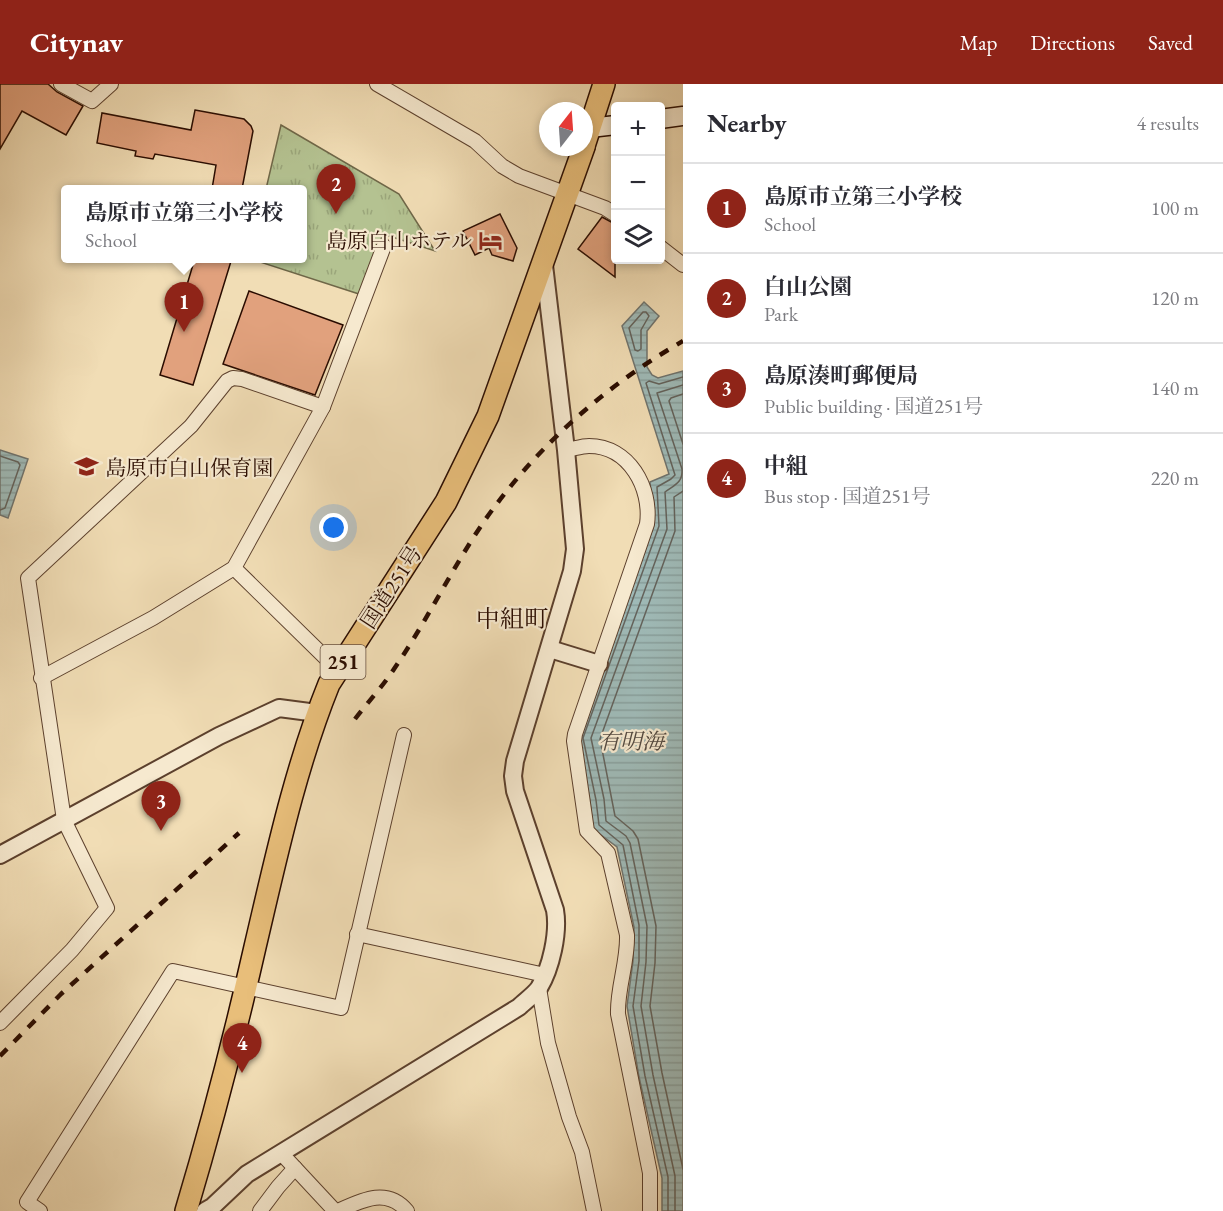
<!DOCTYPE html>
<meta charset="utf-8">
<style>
:root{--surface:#fff;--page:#f2f2f3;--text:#2b2b33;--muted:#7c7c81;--line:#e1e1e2;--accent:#8f2418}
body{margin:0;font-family:"EB Garamond","Noto Serif JP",serif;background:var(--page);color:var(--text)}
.controls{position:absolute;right:18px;top:18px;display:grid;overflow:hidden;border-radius:6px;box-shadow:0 3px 9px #0003}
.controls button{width:54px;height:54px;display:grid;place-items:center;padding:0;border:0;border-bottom:2px solid var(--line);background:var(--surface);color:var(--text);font:30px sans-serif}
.compass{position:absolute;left:539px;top:18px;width:54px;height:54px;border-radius:50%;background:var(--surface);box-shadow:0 3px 9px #0003;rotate:17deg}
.you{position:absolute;left:334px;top:444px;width:21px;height:21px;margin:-15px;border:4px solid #fff;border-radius:50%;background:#1a73e8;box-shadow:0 0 0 9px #1a73e833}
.badge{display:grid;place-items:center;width:39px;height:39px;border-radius:50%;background:var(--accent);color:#fff;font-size:20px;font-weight:700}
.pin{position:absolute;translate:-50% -50px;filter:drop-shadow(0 2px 3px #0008)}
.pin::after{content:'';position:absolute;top:32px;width:21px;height:18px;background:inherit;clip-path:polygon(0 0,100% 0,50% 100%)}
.popup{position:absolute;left:61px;top:101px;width:246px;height:78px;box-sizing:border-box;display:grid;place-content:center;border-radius:6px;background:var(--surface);filter:drop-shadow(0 2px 4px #0005);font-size:20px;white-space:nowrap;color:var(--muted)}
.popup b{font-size:22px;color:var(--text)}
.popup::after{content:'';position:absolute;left:50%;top:100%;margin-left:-12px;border:12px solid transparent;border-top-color:var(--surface)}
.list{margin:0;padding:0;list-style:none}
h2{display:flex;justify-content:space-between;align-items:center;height:78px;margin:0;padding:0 24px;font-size:26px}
h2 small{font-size:20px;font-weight:400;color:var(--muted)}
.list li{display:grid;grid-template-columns:39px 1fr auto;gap:18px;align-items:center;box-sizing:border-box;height:90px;padding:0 24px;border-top:2px solid var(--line)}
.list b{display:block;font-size:22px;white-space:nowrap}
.list p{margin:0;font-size:20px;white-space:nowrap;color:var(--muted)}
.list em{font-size:20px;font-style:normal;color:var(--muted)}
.icon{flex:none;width:33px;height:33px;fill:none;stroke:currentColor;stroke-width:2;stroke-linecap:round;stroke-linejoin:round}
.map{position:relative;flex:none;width:683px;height:1127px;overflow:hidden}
header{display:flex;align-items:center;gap:36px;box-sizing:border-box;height:84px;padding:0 30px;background:var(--accent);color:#fff}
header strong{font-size:28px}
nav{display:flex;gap:33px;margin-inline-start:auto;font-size:21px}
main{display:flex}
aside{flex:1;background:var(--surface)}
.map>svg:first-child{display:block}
.grass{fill:url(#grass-tufts);stroke:#6f6748;stroke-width:1.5}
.water{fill:url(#water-rules);stroke:#70746e;stroke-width:1.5}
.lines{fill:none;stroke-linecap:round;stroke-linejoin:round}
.shore{stroke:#64635c;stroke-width:1.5}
.building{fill:#e1a17d;stroke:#2a0c00;stroke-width:1.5}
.minor-casing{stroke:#5c402d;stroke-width:16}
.tertiary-casing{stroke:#5c402d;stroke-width:20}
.secondary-casing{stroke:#2a0c00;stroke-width:21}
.trunk-casing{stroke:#2a0c00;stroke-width:24}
.minor{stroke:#f6e9cf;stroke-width:14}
.tertiary{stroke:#f6e9cf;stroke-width:16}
.secondary{stroke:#f6e9cf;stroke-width:18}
.trunk{stroke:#e8be7a;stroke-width:21}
.rail{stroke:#2a0c00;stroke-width:4.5;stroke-dasharray:10 10;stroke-linecap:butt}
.labels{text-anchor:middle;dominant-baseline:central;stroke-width:4.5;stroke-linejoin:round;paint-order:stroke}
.shield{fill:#f6e9cf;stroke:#674e3e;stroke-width:1.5}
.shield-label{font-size:20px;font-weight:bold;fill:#2a0c00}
.poi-label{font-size:21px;fill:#2a0c00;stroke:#f6e9cf;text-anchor:end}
.street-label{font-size:21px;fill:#2a0c00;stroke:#f6e9cf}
.water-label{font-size:22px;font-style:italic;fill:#534940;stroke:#f6e9cf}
.quarter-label{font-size:24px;fill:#2a0c00;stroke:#f6e9cf}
</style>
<header>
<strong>Citynav</strong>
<nav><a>Map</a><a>Directions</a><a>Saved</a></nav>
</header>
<main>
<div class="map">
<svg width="683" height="1127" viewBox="0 0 683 1127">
<defs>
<pattern id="grass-tufts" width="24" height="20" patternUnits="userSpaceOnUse" patternTransform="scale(1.5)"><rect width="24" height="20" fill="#b4c291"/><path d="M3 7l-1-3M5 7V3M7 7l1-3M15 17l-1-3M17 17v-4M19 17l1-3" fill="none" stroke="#9ba67b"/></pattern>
<pattern id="water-rules" width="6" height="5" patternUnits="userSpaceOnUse" patternTransform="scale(1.5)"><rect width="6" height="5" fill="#9fbab7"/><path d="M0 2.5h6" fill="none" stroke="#899f9c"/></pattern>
</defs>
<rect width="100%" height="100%" fill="#f1ddb5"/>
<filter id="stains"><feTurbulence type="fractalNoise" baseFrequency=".00333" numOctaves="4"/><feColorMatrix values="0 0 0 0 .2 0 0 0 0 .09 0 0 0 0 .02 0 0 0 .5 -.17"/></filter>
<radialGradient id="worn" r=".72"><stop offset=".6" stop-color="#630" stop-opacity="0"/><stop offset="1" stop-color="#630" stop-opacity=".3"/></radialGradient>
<polygon class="grass" points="281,41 399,110 435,167 383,150 359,210 251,175 302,174 302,106 266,105"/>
<g class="water">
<polygon points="644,218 659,232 647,247 647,283 652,291 658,294 683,287 683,1127 662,1127 662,1094 639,993 627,922 633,877 634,843 617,763 593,745 590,717 577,654 654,441 650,398 669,390 622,242"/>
<polygon points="0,366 28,375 8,434 0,431"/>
</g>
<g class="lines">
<g class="shore">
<polygon points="643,228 646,228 649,232 641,246 641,265 638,267 635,266 629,244"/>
<polyline points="683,310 671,314 669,317 683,360"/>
<polyline points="0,372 18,378 20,381 5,424 0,426"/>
<polyline points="683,407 674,413 675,447 600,655 615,732 633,747 638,755 656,842 655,879 650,922 662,989 683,1085"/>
<polyline points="668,1127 668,1093 645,992 633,922 639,877 639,841 623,761 599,741 596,716 583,654 659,442 657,403 671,395 675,391 646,299 649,297 659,300 683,293"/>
<path d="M675,1127V1092L653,991L641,922L646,878L647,842L630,759L626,752L606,737L604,715L591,654L667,445L665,408C674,401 683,399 682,385L657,309L683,301"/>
</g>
</g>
<g class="building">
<polygon points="0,0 48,0 57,8 83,22 66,51 22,27 0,65"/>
<polygon points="195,26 244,35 251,42 253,47 242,105 212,105 216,81 155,70 153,75 135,72 136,67 97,59 102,29 191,46"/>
<polygon points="500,130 517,164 513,177 492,171 489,164 475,171 463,147"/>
<polygon points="602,133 615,140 615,193 578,165"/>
<polygon points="195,174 232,174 193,301 160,291"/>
<polygon points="249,207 343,241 315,311 223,280"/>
</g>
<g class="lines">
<defs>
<g id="minor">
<polyline points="61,0 92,17 111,0"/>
<polyline points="377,0 475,57 502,82 519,92 605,124 616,131"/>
<polyline points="660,163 683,181"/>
<path d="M566,366C573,365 582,362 589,362C629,362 652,404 647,440L575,650L574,657L587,747L608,769L627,851C628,878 617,904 618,930L650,1089V1127"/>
<polyline points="234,484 338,586"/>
<polyline points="41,594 153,534 234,484 323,323 384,162"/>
<polyline points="357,850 545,891"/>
<polyline points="539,904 548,959 569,1033 582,1068 594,1127"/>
<polyline points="0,939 72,866 107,824 64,736 28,494 191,342 227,297 233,294 242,295 323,323"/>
<polyline points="281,1069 335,1127"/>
<polyline points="40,1127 27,1118 173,887 341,924 404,651"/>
<polyline points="260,1127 278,1103 295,1084"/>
<path d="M338,1127C362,1116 387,1103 407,1127"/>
</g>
<g id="tertiary">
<polyline points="550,565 599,580"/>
<polyline points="0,771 219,652 279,624 317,629"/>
<path d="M205,1127L212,1123L247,1090L519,923C525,917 534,911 539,904C551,884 559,849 555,826L515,707L513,692L515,677L572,487L575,465L566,366L544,181"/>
</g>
<g id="secondary">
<polyline points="660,35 683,32"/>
<polyline points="590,44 616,41"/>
</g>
<g id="trunk">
<polyline points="584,62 604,0"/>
<path d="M186,1127C212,1040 235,951 255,863C276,774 295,684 329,600L446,418L488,332L584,63"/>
</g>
</defs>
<use href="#minor" class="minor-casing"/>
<use href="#tertiary" class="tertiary-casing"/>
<use href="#secondary" class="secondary-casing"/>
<use href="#trunk" class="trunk-casing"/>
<use href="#minor" class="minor"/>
<use href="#tertiary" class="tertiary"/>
<use href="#secondary" class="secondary"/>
<use href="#trunk" class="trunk"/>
<g class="rail">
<path d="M355,635C368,618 383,602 394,585C427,537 452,484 485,436C537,362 605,302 683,257"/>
<polyline points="0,972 61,910 239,749"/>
</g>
</g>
<defs>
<symbol id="hotel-bare" viewBox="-9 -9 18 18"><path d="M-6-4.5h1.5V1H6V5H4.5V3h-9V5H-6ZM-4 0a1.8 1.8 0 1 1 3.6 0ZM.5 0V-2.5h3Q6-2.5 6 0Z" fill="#8f2418" stroke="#f6e9cf" stroke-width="2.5" paint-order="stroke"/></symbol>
<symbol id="school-bare" viewBox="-9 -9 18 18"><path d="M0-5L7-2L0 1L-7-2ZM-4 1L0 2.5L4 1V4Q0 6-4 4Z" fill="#8f2418" stroke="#f6e9cf" stroke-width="2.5" paint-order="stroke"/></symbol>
</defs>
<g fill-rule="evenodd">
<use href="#hotel-bare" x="474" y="140" width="33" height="33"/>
<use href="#school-bare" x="70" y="366" width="33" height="33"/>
</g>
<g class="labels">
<rect class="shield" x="320.5" y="561" width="45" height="34" rx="4.5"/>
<g class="shield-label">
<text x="343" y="578">251</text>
</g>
<g class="poi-label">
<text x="472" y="156">島原白山ホテル</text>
<text x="105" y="383" text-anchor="start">島原市白山保育園</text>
</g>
<g class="street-label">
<text transform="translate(391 503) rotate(-57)">国道251号</text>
</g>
<g class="water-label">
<text x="631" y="657">有明海</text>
</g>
<g class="quarter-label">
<text x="512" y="534">中組町</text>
</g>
</g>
<rect width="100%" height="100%" filter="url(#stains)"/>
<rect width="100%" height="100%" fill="url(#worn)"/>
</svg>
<div class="controls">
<button>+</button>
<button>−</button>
<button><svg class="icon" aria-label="layers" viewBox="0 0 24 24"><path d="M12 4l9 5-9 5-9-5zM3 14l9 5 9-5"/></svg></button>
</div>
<svg class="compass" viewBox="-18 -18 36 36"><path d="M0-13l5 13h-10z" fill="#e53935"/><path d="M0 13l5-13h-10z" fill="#7c7c81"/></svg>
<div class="you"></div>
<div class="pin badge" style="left:184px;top:248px">1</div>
<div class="popup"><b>島原市立第三小学校</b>School</div>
<div class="pin badge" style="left:336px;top:130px">2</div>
<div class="pin badge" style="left:161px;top:747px">3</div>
<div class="pin badge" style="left:242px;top:989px">4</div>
</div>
<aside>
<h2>Nearby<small>4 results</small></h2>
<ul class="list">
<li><span class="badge">1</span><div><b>島原市立第三小学校</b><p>School</p></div><em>100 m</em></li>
<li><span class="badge">2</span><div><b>白山公園</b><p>Park</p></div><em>120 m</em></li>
<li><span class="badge">3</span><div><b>島原湊町郵便局</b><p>Public building · 国道251号</p></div><em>140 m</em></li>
<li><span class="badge">4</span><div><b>中組</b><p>Bus stop · 国道251号</p></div><em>220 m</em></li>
</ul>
</aside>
</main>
